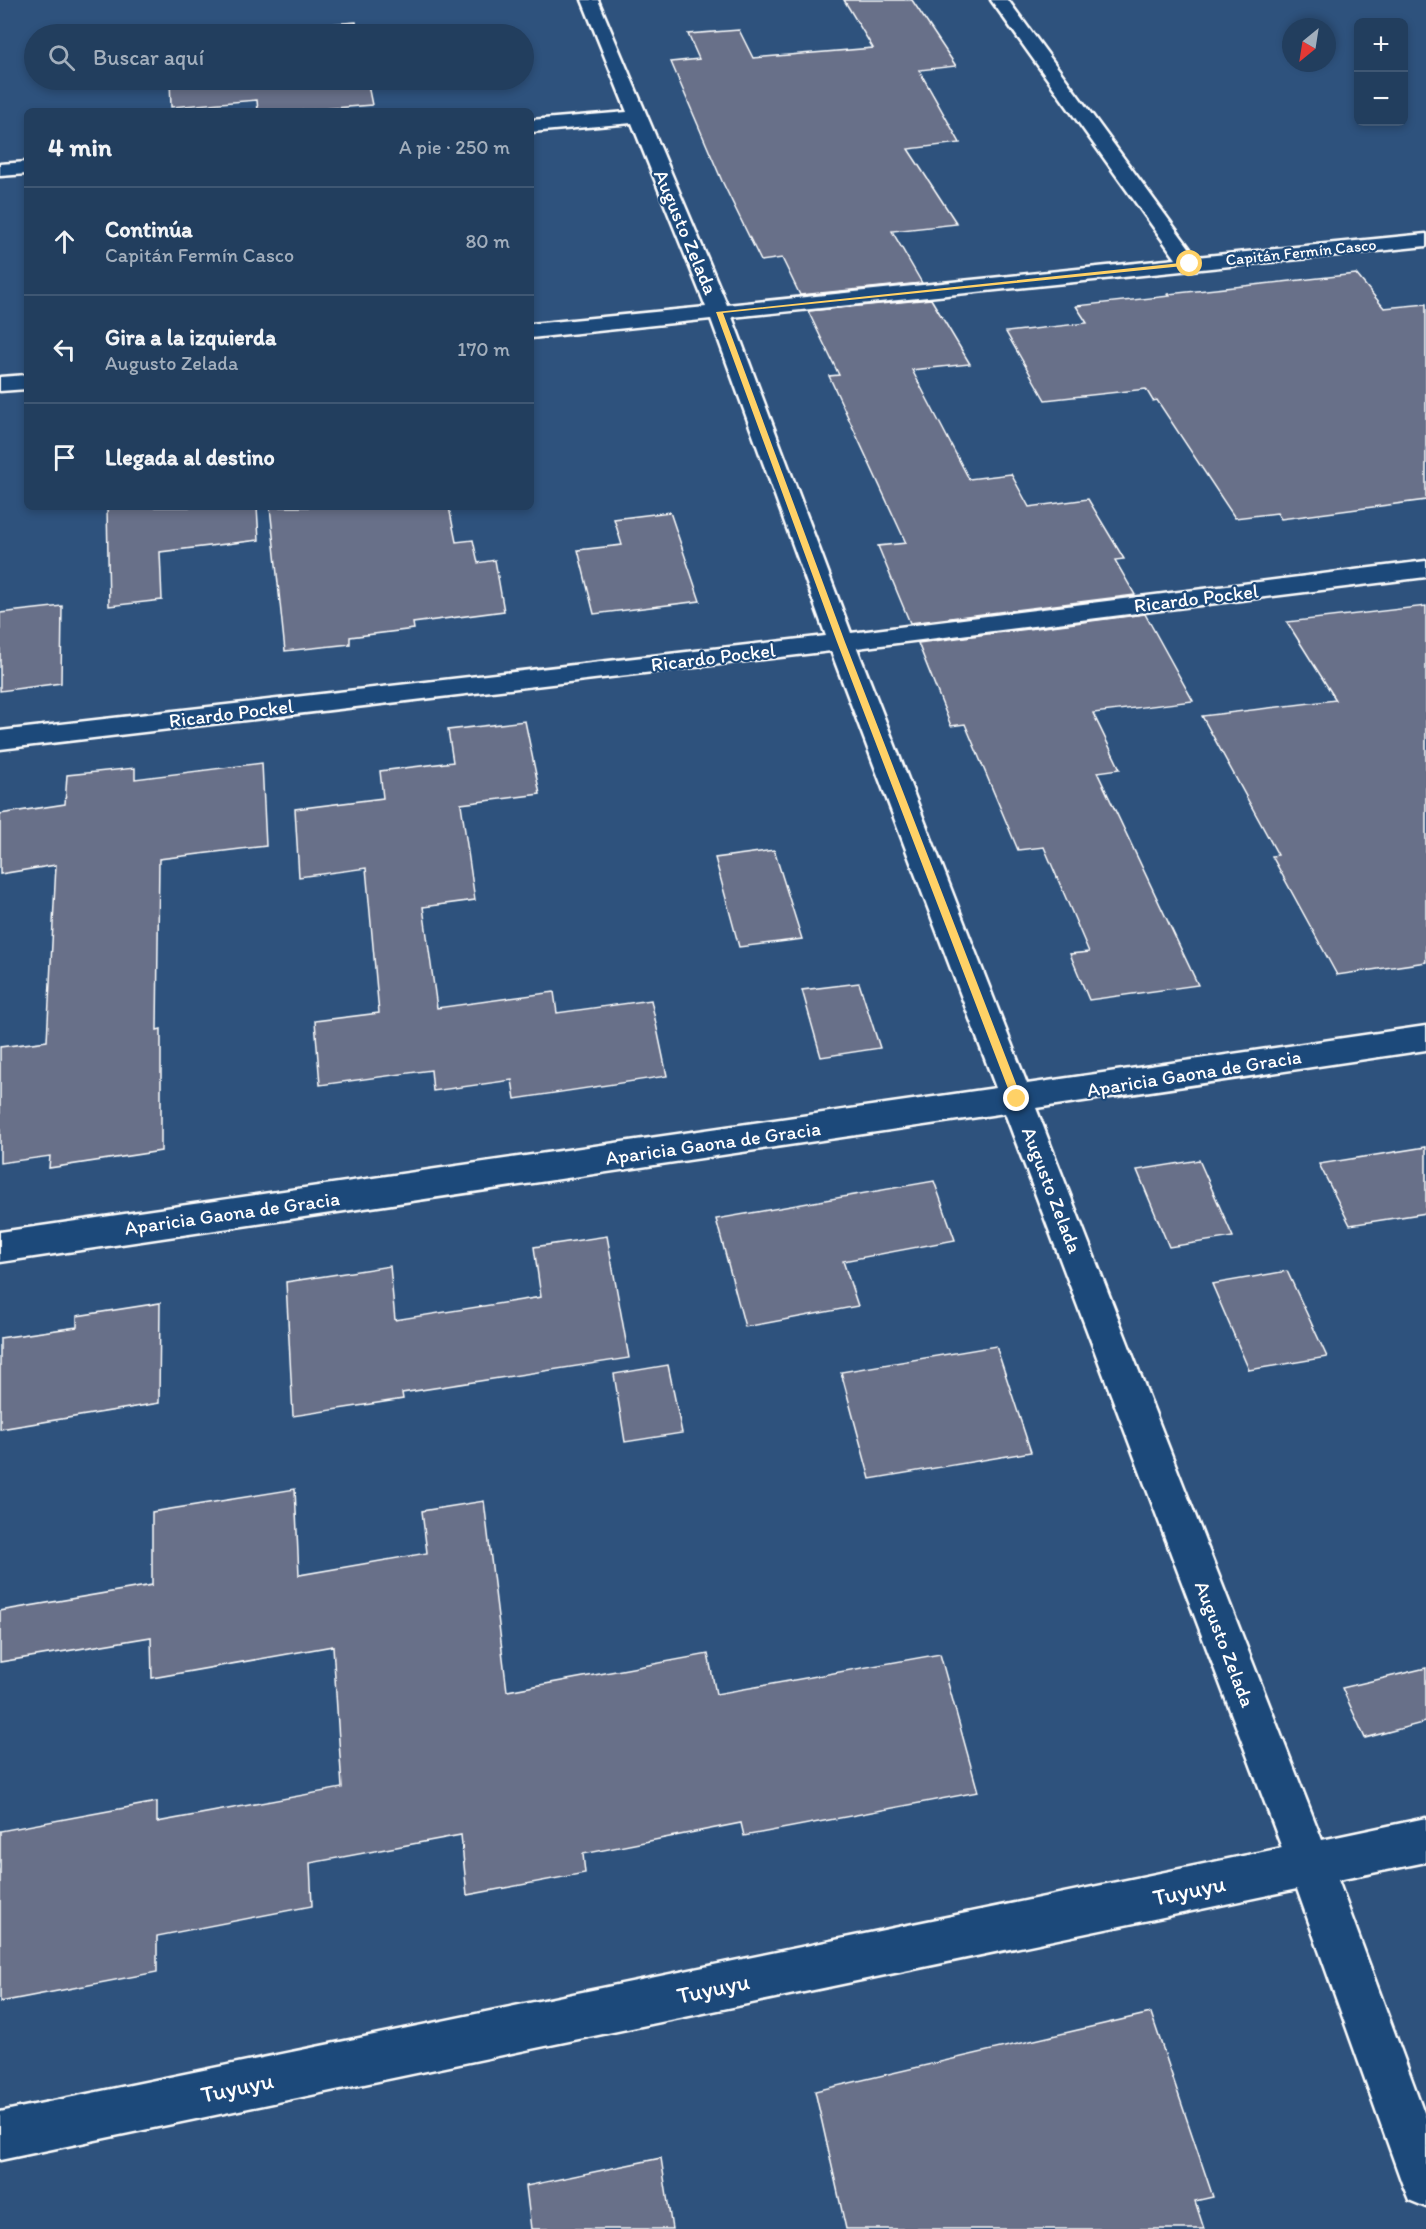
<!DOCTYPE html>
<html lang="es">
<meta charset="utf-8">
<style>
:root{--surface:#223e5e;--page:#2a4564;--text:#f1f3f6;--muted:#a2aebc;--line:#3f5773}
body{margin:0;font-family:Itim,sans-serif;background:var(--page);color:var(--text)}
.controls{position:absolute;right:18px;top:18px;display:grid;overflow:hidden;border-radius:9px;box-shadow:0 3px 9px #0003}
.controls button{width:54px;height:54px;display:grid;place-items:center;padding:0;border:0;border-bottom:2px solid var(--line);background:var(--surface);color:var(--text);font:30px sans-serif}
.compass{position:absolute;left:1282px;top:18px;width:54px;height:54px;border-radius:50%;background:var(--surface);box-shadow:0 3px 9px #0003;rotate:210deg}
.stop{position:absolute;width:18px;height:18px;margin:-14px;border:4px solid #ffd166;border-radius:50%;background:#fff}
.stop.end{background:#ffd166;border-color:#fff;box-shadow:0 2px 6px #0008}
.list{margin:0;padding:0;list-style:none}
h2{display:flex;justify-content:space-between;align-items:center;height:78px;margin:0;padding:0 24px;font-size:26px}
h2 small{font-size:20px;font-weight:400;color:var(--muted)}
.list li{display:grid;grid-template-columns:39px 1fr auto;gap:18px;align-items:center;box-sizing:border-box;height:108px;padding:0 24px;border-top:2px solid var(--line)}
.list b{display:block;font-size:22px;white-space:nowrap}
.list p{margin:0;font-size:20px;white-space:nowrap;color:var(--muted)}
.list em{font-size:20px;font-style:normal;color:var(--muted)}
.icon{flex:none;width:33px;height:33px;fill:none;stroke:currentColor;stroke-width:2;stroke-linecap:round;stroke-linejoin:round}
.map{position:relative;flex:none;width:1426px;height:2229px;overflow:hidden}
.search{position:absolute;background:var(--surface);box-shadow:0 3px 9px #0003;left:24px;top:24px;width:510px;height:66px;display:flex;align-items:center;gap:15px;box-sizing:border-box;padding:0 21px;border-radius:33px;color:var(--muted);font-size:22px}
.panel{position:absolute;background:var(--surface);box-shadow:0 3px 9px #0003;left:24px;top:108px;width:510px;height:402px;border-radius:9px}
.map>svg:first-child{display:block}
.building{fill:#687089;stroke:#fff;stroke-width:1.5}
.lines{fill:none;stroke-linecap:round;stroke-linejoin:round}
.minor-casing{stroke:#fff;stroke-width:5}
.minor{fill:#1f4a7a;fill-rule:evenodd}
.route{fill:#ffd166}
.labels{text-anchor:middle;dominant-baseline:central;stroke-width:4.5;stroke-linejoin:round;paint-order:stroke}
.far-street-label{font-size:16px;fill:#fff;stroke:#1f4a7a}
.street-label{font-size:20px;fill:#fff;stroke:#1f4a7a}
.near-street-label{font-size:24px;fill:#fff;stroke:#1f4a7a}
</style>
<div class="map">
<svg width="1426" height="2229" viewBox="0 0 1426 2229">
<rect width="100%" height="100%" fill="#2e527d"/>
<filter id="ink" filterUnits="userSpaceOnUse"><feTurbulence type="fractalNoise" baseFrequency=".0167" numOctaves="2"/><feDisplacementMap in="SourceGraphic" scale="12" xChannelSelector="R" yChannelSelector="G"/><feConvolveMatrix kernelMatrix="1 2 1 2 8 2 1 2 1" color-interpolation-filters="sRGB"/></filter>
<g filter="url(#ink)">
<g class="building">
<polygon points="844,0 912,0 956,66 919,70 960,143 908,149 957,224 892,231 922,283 800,295 782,258 761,261 722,181 671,62 699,59 688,34 739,30 753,58 873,48"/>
<polygon points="356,22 358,34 193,34"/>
<polygon points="170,80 367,80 372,105 297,111 258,111 257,100 171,107"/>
<polygon points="1356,274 1384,308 1426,304 1426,500 1281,519 1277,513 1235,518 1157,400 1153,401 1146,389 1045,400 1006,332 1087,323 1076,306 1170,296 1168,294"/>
<polygon points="931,299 970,364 912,370 969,479 1011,474 1029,507 1088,499 1124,559 1115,560 1135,595 910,623 878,546 906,543 829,376 839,375 808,311"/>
<polygon points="107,507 257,507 259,540 160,552 162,600 109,606"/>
<polygon points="270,507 449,507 456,542 473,540 478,563 495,560 504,611 413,623 414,629 350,637 350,644 285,651"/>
<polygon points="670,512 700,601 594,614 578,550 622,545 614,519"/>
<polygon points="62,606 61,683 0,691 0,613"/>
<polygon points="1426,606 1426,962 1337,975 1272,856 1278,855 1202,716 1336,700 1287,622"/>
<polygon points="1145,614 1193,701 1093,713 1120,769 1097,772 1198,985 1089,1000 1070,954 1089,952 1044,847 1018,850 965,724 951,726 918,643"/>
<polygon points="525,721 540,794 461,804 475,900 423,907 437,1008 554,992 557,1013 651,1000 667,1076 515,1099 512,1080 433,1091 431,1070 320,1085 315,1021 379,1013 366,868 299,877 295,809 383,798 380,771 453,762 448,730"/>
<polygon points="262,763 266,846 159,859 157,1030 161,1029 161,1151 49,1168 50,1156 0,1163 0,1047 47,1041 56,865 0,874 0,814 65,804 67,775 135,768 135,779"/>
<polygon points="774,850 802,939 739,947 715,858"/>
<polygon points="859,983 880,1048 821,1057 802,990"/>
<polygon points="1426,1147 1426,1213 1350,1225 1319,1164"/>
<polygon points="1199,1160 1233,1237 1169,1247 1137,1170"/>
<polygon points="934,1181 955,1240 843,1261 858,1306 745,1327 716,1219"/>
<polygon points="607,1236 629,1358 402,1393 403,1399 293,1416 286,1282 390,1266 395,1320 541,1297 534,1247"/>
<polygon points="1287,1271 1327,1357 1249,1370 1212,1284"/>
<polygon points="160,1303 159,1403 0,1429 0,1338 77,1327 77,1316"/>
<polygon points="996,1346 1031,1452 870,1479 841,1372"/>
<polygon points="668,1365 682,1433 625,1442 614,1374"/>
<polygon points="295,1489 299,1575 427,1553 422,1511 484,1501 507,1691 708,1654 716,1694 940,1654 978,1792 744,1836 741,1823 583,1854 585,1873 467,1895 461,1835 310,1863 312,1906 157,1936 157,1972 0,2002 0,1831 157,1802 157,1822 342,1788 333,1646 152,1678 151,1637 0,1662 0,1611 152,1585 152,1512"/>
<polygon points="1426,1668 1426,1722 1365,1738 1342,1688"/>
<polygon points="1151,2013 1213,2197 1195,2201 1204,2229 846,2229 815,2091"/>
<polygon points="661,2158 672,2229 531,2229 526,2186"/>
</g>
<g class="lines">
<defs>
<g id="minor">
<polygon points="582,0 598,0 727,305 1176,259 991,0 1008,0 1196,257 1426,234 1426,246 732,317 851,633 1426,561 1426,577 857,648 1027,1084 1426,1026 1426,1050 1036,1108 1322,1840 1426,1818 1426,1862 1338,1880 1426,2118 1426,2207 1409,2200 1402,2183 1297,1889 0,2160 0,2112 1282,1848 1005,1113 0,1262 0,1232 996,1088 831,651 0,749 0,731 826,636 711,319 531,338 531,324 706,307 632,123 531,132 531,120 627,112"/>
<polygon points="27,162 27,174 0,176 0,164"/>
<polygon points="27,375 27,389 0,391 0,377"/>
</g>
</defs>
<use href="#minor" class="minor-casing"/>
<use href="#minor" class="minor"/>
</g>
</g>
<polygon class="route" points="1190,262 1193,265 723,313 845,642 1022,1099 1017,1103 1012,1099 837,642 716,312"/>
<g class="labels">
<g class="far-street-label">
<text transform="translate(1301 252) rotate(-6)">Capitán Fermín Casco</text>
</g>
<g class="street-label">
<text transform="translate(686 232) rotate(67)">Augusto Zelada</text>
<text transform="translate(1196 598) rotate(-7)">Ricardo Pockel</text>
<text transform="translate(713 657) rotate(-7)">Ricardo Pockel</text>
<text transform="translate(231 713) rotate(-7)">Ricardo Pockel</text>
<text transform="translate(1194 1073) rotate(-9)">Aparicia Gaona de Gracia</text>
<text transform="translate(713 1143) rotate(-8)">Aparicia Gaona de Gracia</text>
<text transform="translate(1052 1190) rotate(69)">Augusto Zelada</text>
<text transform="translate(232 1213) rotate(-8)">Aparicia Gaona de Gracia</text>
<text transform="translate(1225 1644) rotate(69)">Augusto Zelada</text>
</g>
<g class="near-street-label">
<text transform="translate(1189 1890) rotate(-12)">Tuyuyu</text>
<text transform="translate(713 1988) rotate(-12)">Tuyuyu</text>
<text transform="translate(237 2087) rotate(-12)">Tuyuyu</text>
</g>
</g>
</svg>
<div class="controls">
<button>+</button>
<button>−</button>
</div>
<svg class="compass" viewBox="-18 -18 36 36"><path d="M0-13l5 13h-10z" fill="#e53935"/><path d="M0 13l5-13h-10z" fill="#a2aebc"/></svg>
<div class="stop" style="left:1190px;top:264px"></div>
<div class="stop end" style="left:1017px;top:1099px"></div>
<div class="search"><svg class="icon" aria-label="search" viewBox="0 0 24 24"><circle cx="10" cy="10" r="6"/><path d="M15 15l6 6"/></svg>Buscar aquí</div>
<section class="panel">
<h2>4 min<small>A pie · 250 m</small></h2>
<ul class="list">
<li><svg class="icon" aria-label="ahead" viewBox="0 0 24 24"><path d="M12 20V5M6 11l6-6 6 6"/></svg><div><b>Continúa</b><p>Capitán Fermín Casco</p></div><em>80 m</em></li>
<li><svg class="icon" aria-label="left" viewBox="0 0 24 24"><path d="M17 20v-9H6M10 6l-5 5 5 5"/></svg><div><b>Gira a la izquierda</b><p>Augusto Zelada</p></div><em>170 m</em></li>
<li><svg class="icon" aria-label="arrive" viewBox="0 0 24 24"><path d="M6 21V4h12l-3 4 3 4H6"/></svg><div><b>Llegada al destino</b></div></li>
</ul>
</section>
</div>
